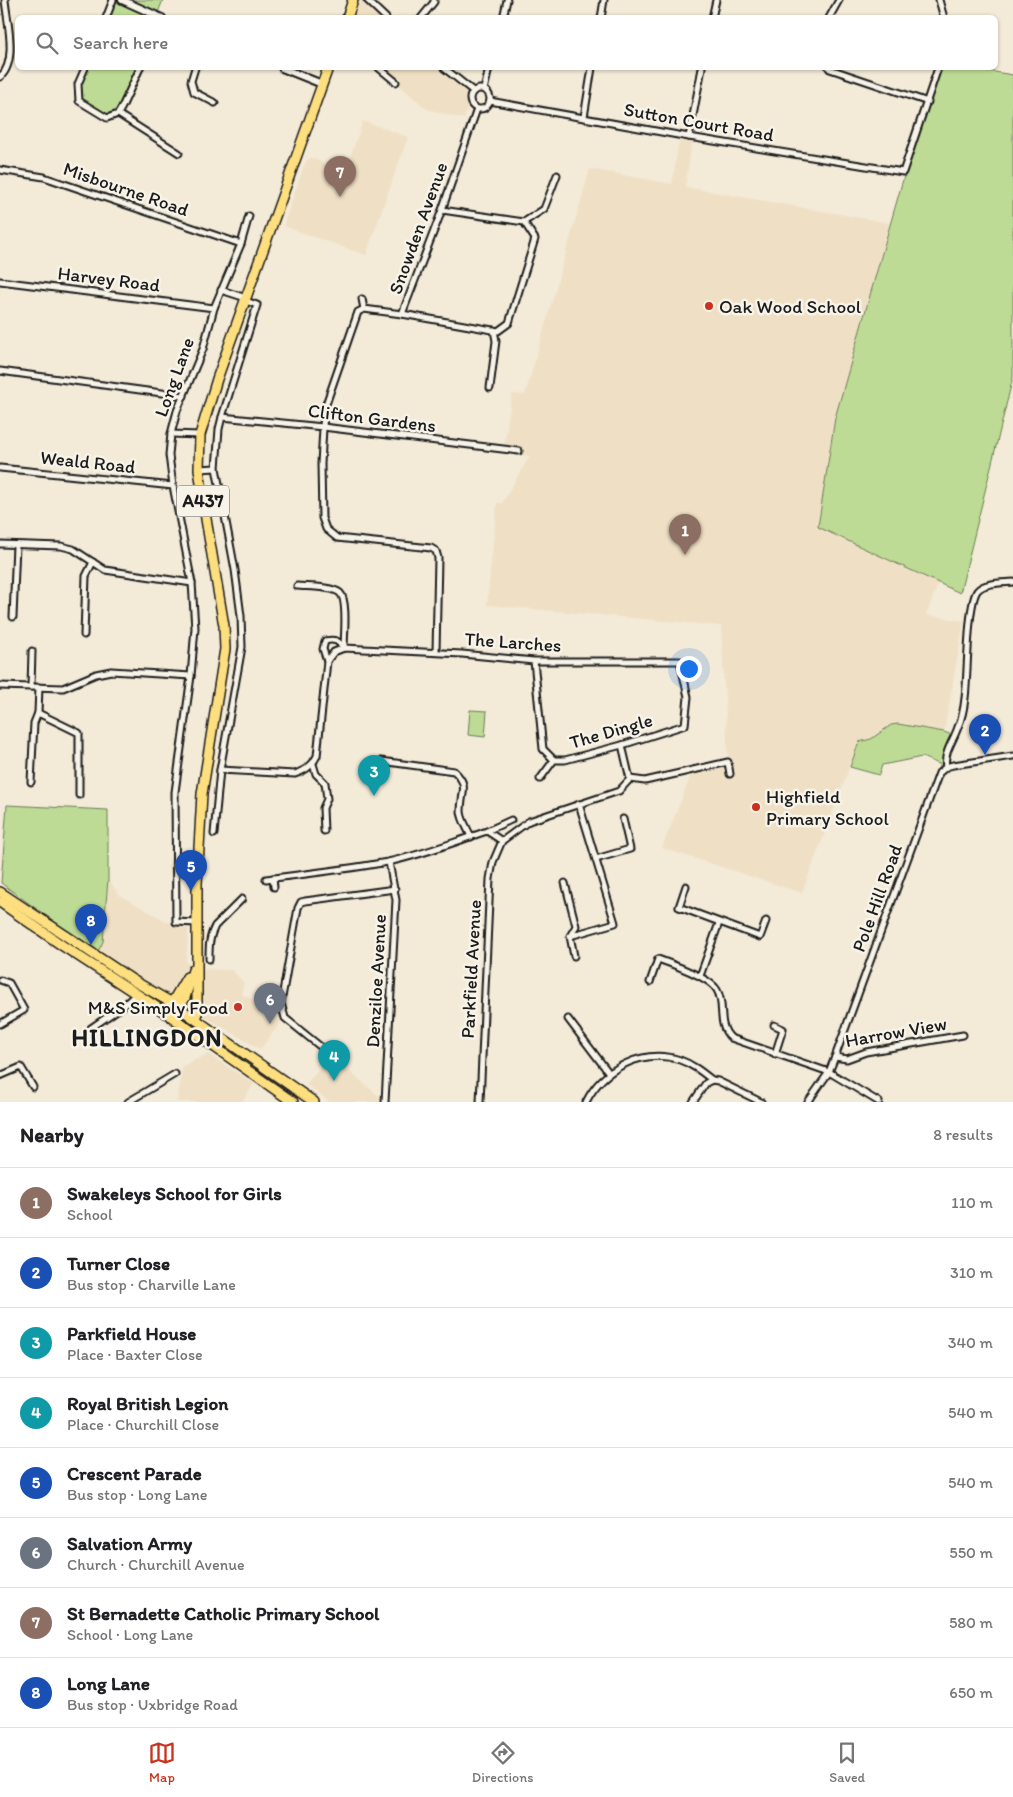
<!DOCTYPE html>
<meta charset="utf-8">
<style>
:root{--surface:#fff;--page:#f6f6f6;--text:#202124;--muted:#757577;--line:#e0e0e0;--accent:#c8321e}
body{margin:0;font-family:Itim,sans-serif;background:var(--page);color:var(--text)}
.you{position:absolute;left:688px;top:668px;width:18px;height:18px;margin:-12px;border:4px solid #fff;border-radius:50%;background:#1a73e8;box-shadow:0 0 0 8px #1a73e833}
.badge{display:grid;place-items:center;width:32px;height:32px;border-radius:50%;background:var(--accent);color:#fff;font-size:16px;font-weight:700}
.pin{position:absolute;translate:-50% -41px;filter:drop-shadow(0 1px 2px #0008)}
.pin::after{content:'';position:absolute;top:26px;width:18px;height:15px;background:inherit;clip-path:polygon(0 0,100% 0,50% 100%)}
.list{margin:0;padding:0;list-style:none}
h2{display:flex;justify-content:space-between;align-items:center;height:65px;margin:0;padding:0 20px;font-size:21px}
h2 small{font-size:16px;font-weight:400;color:var(--muted)}
.list li{display:grid;grid-template-columns:32px 1fr auto;gap:15px;align-items:center;box-sizing:border-box;height:70px;padding:0 20px;border-top:1px solid var(--line)}
.list b{display:block;font-size:19px;white-space:nowrap}
.list p{margin:0;font-size:16px;white-space:nowrap;color:var(--muted)}
.list em{font-size:16px;font-style:normal;color:var(--muted)}
.icon{flex:none;width:28px;height:28px;fill:none;stroke:currentColor;stroke-width:2;stroke-linecap:round;stroke-linejoin:round}
.map{position:relative;flex:none;width:1013px;height:1102px;overflow:hidden}
.search{position:absolute;background:var(--surface);box-shadow:0 1px 4px #0004;left:15px;right:15px;top:15px;height:55px;display:flex;align-items:center;gap:12px;box-sizing:border-box;padding:0 18px;border-radius:8px;color:var(--muted);font-size:19px}
.sheet{height:625px;background:var(--surface)}
nav{display:flex;justify-content:space-around;align-items:center;box-sizing:border-box;height:70px;border-top:1px solid var(--line);background:var(--surface);font-size:14px;color:var(--muted)}
nav a{display:grid;justify-items:center;gap:2px}
nav .on{color:var(--accent)}
.map>svg:first-child{display:block}
.built{fill:#efe0c5}
.green{fill:#bddb94;stroke:#6c7c58}
.lines{fill:none;stroke-linecap:round;stroke-linejoin:round}
.minor-casing{stroke:#1c1c1c;stroke-width:9}
.tertiary-casing{stroke:#1c1c1c;stroke-width:10}
.primary-casing{stroke:#1c1c1c;stroke-width:12}
.minor{stroke:#f7f3e8;stroke-width:5}
.tertiary{stroke:#f7f3e8;stroke-width:6}
.primary{stroke:#fedf80;stroke-width:9}
.poi-dot{fill:#c8321e;stroke:#f7f3e8;stroke-width:2}
.labels{text-anchor:middle;dominant-baseline:central;stroke-width:5;stroke-linejoin:round;paint-order:stroke}
.shield{fill:#f7f3e8;stroke:#5e5c59;stroke-width:1}
.shield-label{font-size:18px;font-weight:bold;fill:#1c1c1c}
.street-label{font-size:19px;fill:#1c1c1c;stroke:#f7f3e8}
.poi-label{font-size:19px;fill:#1c1c1c;stroke:#f7f3e8;text-anchor:start}
.district-label{font-size:24px;font-weight:bold;letter-spacing:1px;fill:#1c1c1c;stroke:#f7f3e8}
</style>
<div class="map">
<svg width="1013" height="1102" viewBox="0 0 1013 1102">
<rect width="100%" height="100%" fill="#f3ead8"/>
<filter id="ink" filterUnits="userSpaceOnUse"><feTurbulence type="fractalNoise" baseFrequency=".02" numOctaves="2"/><feDisplacementMap in="SourceGraphic" scale="10" xChannelSelector="R" yChannelSelector="G"/><feConvolveMatrix kernelMatrix="1 2 1 2 8 2 1 2 1" color-interpolation-filters="sRGB"/></filter>
<g filter="url(#ink)">
<g class="built">
<polygon points="354,0 368,0 388,18 349,18"/>
<polygon points="379,68 445,68 473,91 464,119 427,109"/>
<polygon points="363,121 408,137 366,255 286,227 284,223 306,161 311,158 345,171"/>
<polygon points="679,141 692,143 685,187 890,223 835,418 818,527 939,582 926,615 964,621 944,732 897,724 891,725 871,739 859,742 802,893 662,848 695,765 728,758 721,626 487,605 497,503 502,503 530,456 503,453 512,394 525,395 590,169 672,184"/>
<polygon points="108,879 119,895 173,925 189,920 186,962 201,969 232,970 244,983 241,994 273,1009 271,1012 282,1021 260,1049 97,953 103,942"/>
<polygon points="208,1054 254,1084 242,1102 177,1102 183,1066"/>
<polygon points="331,1056 385,1101 385,1102 329,1102 306,1084"/>
</g>
<g class="green">
<polygon points="113,0 163,0 157,15 161,17 106,18"/>
<polygon points="85,68 140,68 118,114 107,118 79,101 78,84"/>
<polygon points="937,68 970,68 1013,75 1013,377 960,593 818,527 835,418 902,183"/>
<polygon points="470,710 487,711 485,737 468,735"/>
<polygon points="898,724 944,732 955,736 946,767 922,757 882,765 879,775 850,767 859,742 871,739 891,725"/>
<polygon points="7,805 108,810 108,879 103,942 97,953 1,883"/>
</g>
<g class="lines">
<defs>
<g id="minor">
<polyline points="367,0 386,18"/>
<polyline points="939,0 944,18"/>
<polyline points="106,18 113,0"/>
<polyline points="421,18 434,2 434,0"/>
<polyline points="503,18 507,0"/>
<polyline points="601,18 604,0"/>
<polyline points="712,18 716,0"/>
<polyline points="829,18 839,0"/>
<polyline points="85,68 78,84 79,101 107,118 118,114 122,107 140,68"/>
<polyline points="195,68 191,81 194,92 215,103"/>
<polyline points="379,68 396,82"/>
<polyline points="444,68 473,91"/>
<polyline points="829,68 830,69 928,102"/>
<path d="M0,77C18,62 7,21 5,0"/>
<circle cx="480" cy="99" r="10"/>
<polyline points="484,90 489,68"/>
<polyline points="490,101 689,137 903,172 938,68"/>
<polyline points="118,114 179,153"/>
<polyline points="584,117 592,68"/>
<polyline points="689,137 702,68"/>
<polyline points="0,170 44,177 241,244"/>
<polyline points="524,222 544,209 557,175"/>
<polyline points="0,281 214,308"/>
<polyline points="221,290 246,298"/>
<polyline points="362,299 364,309"/>
<polyline points="402,314 498,331 509,323 535,239 524,222 442,210"/>
<polyline points="0,371 184,396"/>
<polyline points="490,388 496,341 494,330"/>
<polyline points="222,417 323,427 519,451"/>
<polyline points="171,434 200,435"/>
<polyline points="0,468 173,486"/>
<polyline points="199,469 216,468 219,429 222,417 257,305 246,301"/>
<polyline points="0,544 61,546 73,549 105,570 192,583"/>
<path d="M297,586C307,587 332,586 340,593C348,600 344,637 344,648"/>
<polyline points="13,617 16,545"/>
<polyline points="84,635 86,576 93,562"/>
<polyline points="436,652 438,558 436,551 431,548 337,538 326,529 322,518 321,464 324,410 358,312 364,309 402,314 442,210 477,109"/>
<path d="M327,661L323,649L325,641C334,639 338,640 343,647"/>
<polyline points="0,686 63,688 96,674 111,671 191,676"/>
<polyline points="31,687 32,651"/>
<polyline points="38,713 79,733 79,795"/>
<polyline points="622,745 630,779"/>
<polyline points="313,764 316,774 325,783 327,799 323,808 324,831"/>
<path d="M946,767C943,753 954,740 958,727C962,718 964,708 965,698C968,676 967,607 977,591C984,582 1003,583 1013,582"/>
<path d="M220,770L295,774C306,770 312,766 317,756L327,661L334,652L344,648L462,654L534,661H680L688,697L685,725L622,745L565,760H554L543,749L534,661"/>
<path d="M368,774L373,766L381,761L454,771C470,786 461,792 461,811C461,819 468,829 471,837"/>
<polyline points="540,779 554,760"/>
<polyline points="630,779 645,781 728,762 730,774"/>
<polyline points="31,782 34,723 38,713 39,687"/>
<polyline points="487,831 511,820"/>
<polyline points="214,834 220,770 242,647 241,616 235,570 216,468"/>
<polyline points="596,859 630,849 623,819"/>
<polyline points="273,878 274,887"/>
<path d="M266,879C307,874 348,869 388,862C422,855 455,842 487,831L502,841"/>
<polyline points="565,883 576,926 570,936 574,956"/>
<polyline points="686,886 679,907 760,937 766,921"/>
<polyline points="197,923 176,922 175,792 191,676 195,628 192,583 173,486 169,455 171,434 177,411 203,349 214,308 241,244 249,216"/>
<polyline points="570,936 615,923 579,804"/>
<path d="M209,959C209,947 209,937 215,926L242,899"/>
<polyline points="700,976 719,923"/>
<polyline points="0,980 9,983 24,1010 0,1024"/>
<path d="M650,982L658,959C672,964 711,978 717,990C726,1005 716,1024 731,1038L829,1072L879,1102"/>
<polyline points="568,1019 609,1073"/>
<polyline points="774,1025 783,1029 775,1054"/>
<polyline points="91,1028 123,1006 136,994"/>
<polyline points="835,1057 847,1059 866,1052 963,1035"/>
<polyline points="337,1060 285,1018 281,1003 298,908 301,902 305,901 395,889"/>
<polyline points="0,1076 21,1067 33,1087"/>
<polyline points="128,1102 175,1074"/>
<polyline points="385,1102 396,900 389,862"/>
<polyline points="480,1102 490,879 493,862 502,841 529,821 619,791 630,779"/>
<path d="M586,1102C603,1068 643,1048 680,1060C692,1064 702,1072 712,1080L718,1081L761,1102"/>
<polyline points="693,1102 706,1083 712,1080"/>
<polyline points="808,1102 829,1072 835,1057 939,773 946,767 953,765 1013,756"/>
</g>
<g id="tertiary">
<polyline points="122,0 162,18"/>
<polyline points="282,68 322,84"/>
</g>
<g id="primary">
<polyline points="347,18 353,0"/>
<polyline points="0,892 134,981 172,1003 314,1102"/>
<polyline points="0,902 63,946 169,1015 293,1102"/>
<polyline points="170,1006 187,977"/>
<polyline points="176,1010 185,998 193,970"/>
<polyline points="197,1020 197,884 202,794 225,649 224,626 206,519 199,469 200,435 217,379 328,68"/>
</g>
</defs>
<use href="#minor" class="minor-casing"/>
<use href="#tertiary" class="tertiary-casing"/>
<use href="#primary" class="primary-casing"/>
<use href="#minor" class="minor"/>
<use href="#tertiary" class="tertiary"/>
<use href="#primary" class="primary"/>
</g>
</g>
<g class="poi-dot">
<circle cx="709" cy="306" r="5"/>
<circle cx="756" cy="807" r="5"/>
<circle cx="238" cy="1007" r="5"/>
</g>
<g class="labels">
<rect class="shield" x="177" y="485.5" width="52" height="31" rx="4"/>
<g class="shield-label">
<text x="203" y="501">A437</text>
</g>
<g class="street-label">
<text transform="translate(699 122) rotate(10)">Sutton Court Road</text>
<text transform="translate(126 189) rotate(19)">Misbourne Road</text>
<text transform="translate(418 228) rotate(-70)">Snowden Avenue</text>
<text transform="translate(109 279) rotate(7)">Harvey Road</text>
<text transform="translate(174 377) rotate(-70)">Long Lane</text>
<text transform="translate(372 418) rotate(7)">Clifton Gardens</text>
<text transform="translate(88 462) rotate(6)">Weald Road</text>
<text transform="translate(513 642) rotate(4)">The Larches</text>
<text transform="translate(611 731) rotate(-16)">The Dingle</text>
<text transform="translate(877 898) rotate(-70)">Pole Hill Road</text>
<text transform="translate(471 969) rotate(-87)">Parkfield Avenue</text>
<text transform="translate(376 981) rotate(-87)">Denziloe Avenue</text>
<text transform="translate(896 1032) rotate(-10)">Harrow View</text>
</g>
<g class="poi-label">
<text x="719" y="306">Oak Wood School</text>
<text x="766" y="796">Highfield<tspan x="766" dy="22">Primary School</tspan></text>
<text x="228" y="1007" text-anchor="end">M&amp;S Simply Food</text>
</g>
<g class="district-label">
<text x="147" y="1037">HILLINGDON</text>
</g>
</g>
</svg>
<div class="you"></div>
<div class="pin badge" style="left:685px;top:555px;background:#8d6e63">1</div>
<div class="pin badge" style="left:985px;top:755px;background:#1a4fb4">2</div>
<div class="pin badge" style="left:374px;top:796px;background:#0f9aa8">3</div>
<div class="pin badge" style="left:334px;top:1081px;background:#0f9aa8">4</div>
<div class="pin badge" style="left:191px;top:891px;background:#1a4fb4">5</div>
<div class="pin badge" style="left:270px;top:1024px;background:#6b7280">6</div>
<div class="pin badge" style="left:340px;top:197px;background:#8d6e63">7</div>
<div class="pin badge" style="left:91px;top:945px;background:#1a4fb4">8</div>
<div class="search"><svg class="icon" aria-label="search" viewBox="0 0 24 24"><circle cx="10" cy="10" r="6"/><path d="M15 15l6 6"/></svg>Search here</div>
</div>
<section class="sheet">
<h2>Nearby<small>8 results</small></h2>
<ul class="list">
<li><span class="badge" style="background:#8d6e63">1</span><div><b>Swakeleys School for Girls</b><p>School</p></div><em>110 m</em></li>
<li><span class="badge" style="background:#1a4fb4">2</span><div><b>Turner Close</b><p>Bus stop · Charville Lane</p></div><em>310 m</em></li>
<li><span class="badge" style="background:#0f9aa8">3</span><div><b>Parkfield House</b><p>Place · Baxter Close</p></div><em>340 m</em></li>
<li><span class="badge" style="background:#0f9aa8">4</span><div><b>Royal British Legion</b><p>Place · Churchill Close</p></div><em>540 m</em></li>
<li><span class="badge" style="background:#1a4fb4">5</span><div><b>Crescent Parade</b><p>Bus stop · Long Lane</p></div><em>540 m</em></li>
<li><span class="badge" style="background:#6b7280">6</span><div><b>Salvation Army</b><p>Church · Churchill Avenue</p></div><em>550 m</em></li>
<li><span class="badge" style="background:#8d6e63">7</span><div><b>St Bernadette Catholic Primary School</b><p>School · Long Lane</p></div><em>580 m</em></li>
<li><span class="badge" style="background:#1a4fb4">8</span><div><b>Long Lane</b><p>Bus stop · Uxbridge Road</p></div><em>650 m</em></li>
</ul>
</section>
<nav>
<a class="on"><svg class="icon" aria-label="map" viewBox="0 0 24 24"><path d="M3 6l6-2 6 2 6-2v14l-6 2-6-2-6 2zM9 4v14M15 6v14"/></svg>Map</a>
<a><svg class="icon" aria-label="directions" viewBox="0 0 24 24"><path d="M12 3l9 9-9 9-9-9zM9 14v-3h6M13 9l2 2-2 2"/></svg>Directions</a>
<a><svg class="icon" aria-label="saved" viewBox="0 0 24 24"><path d="M7 4h10v16l-5-4-5 4z"/></svg>Saved</a>
</nav>
